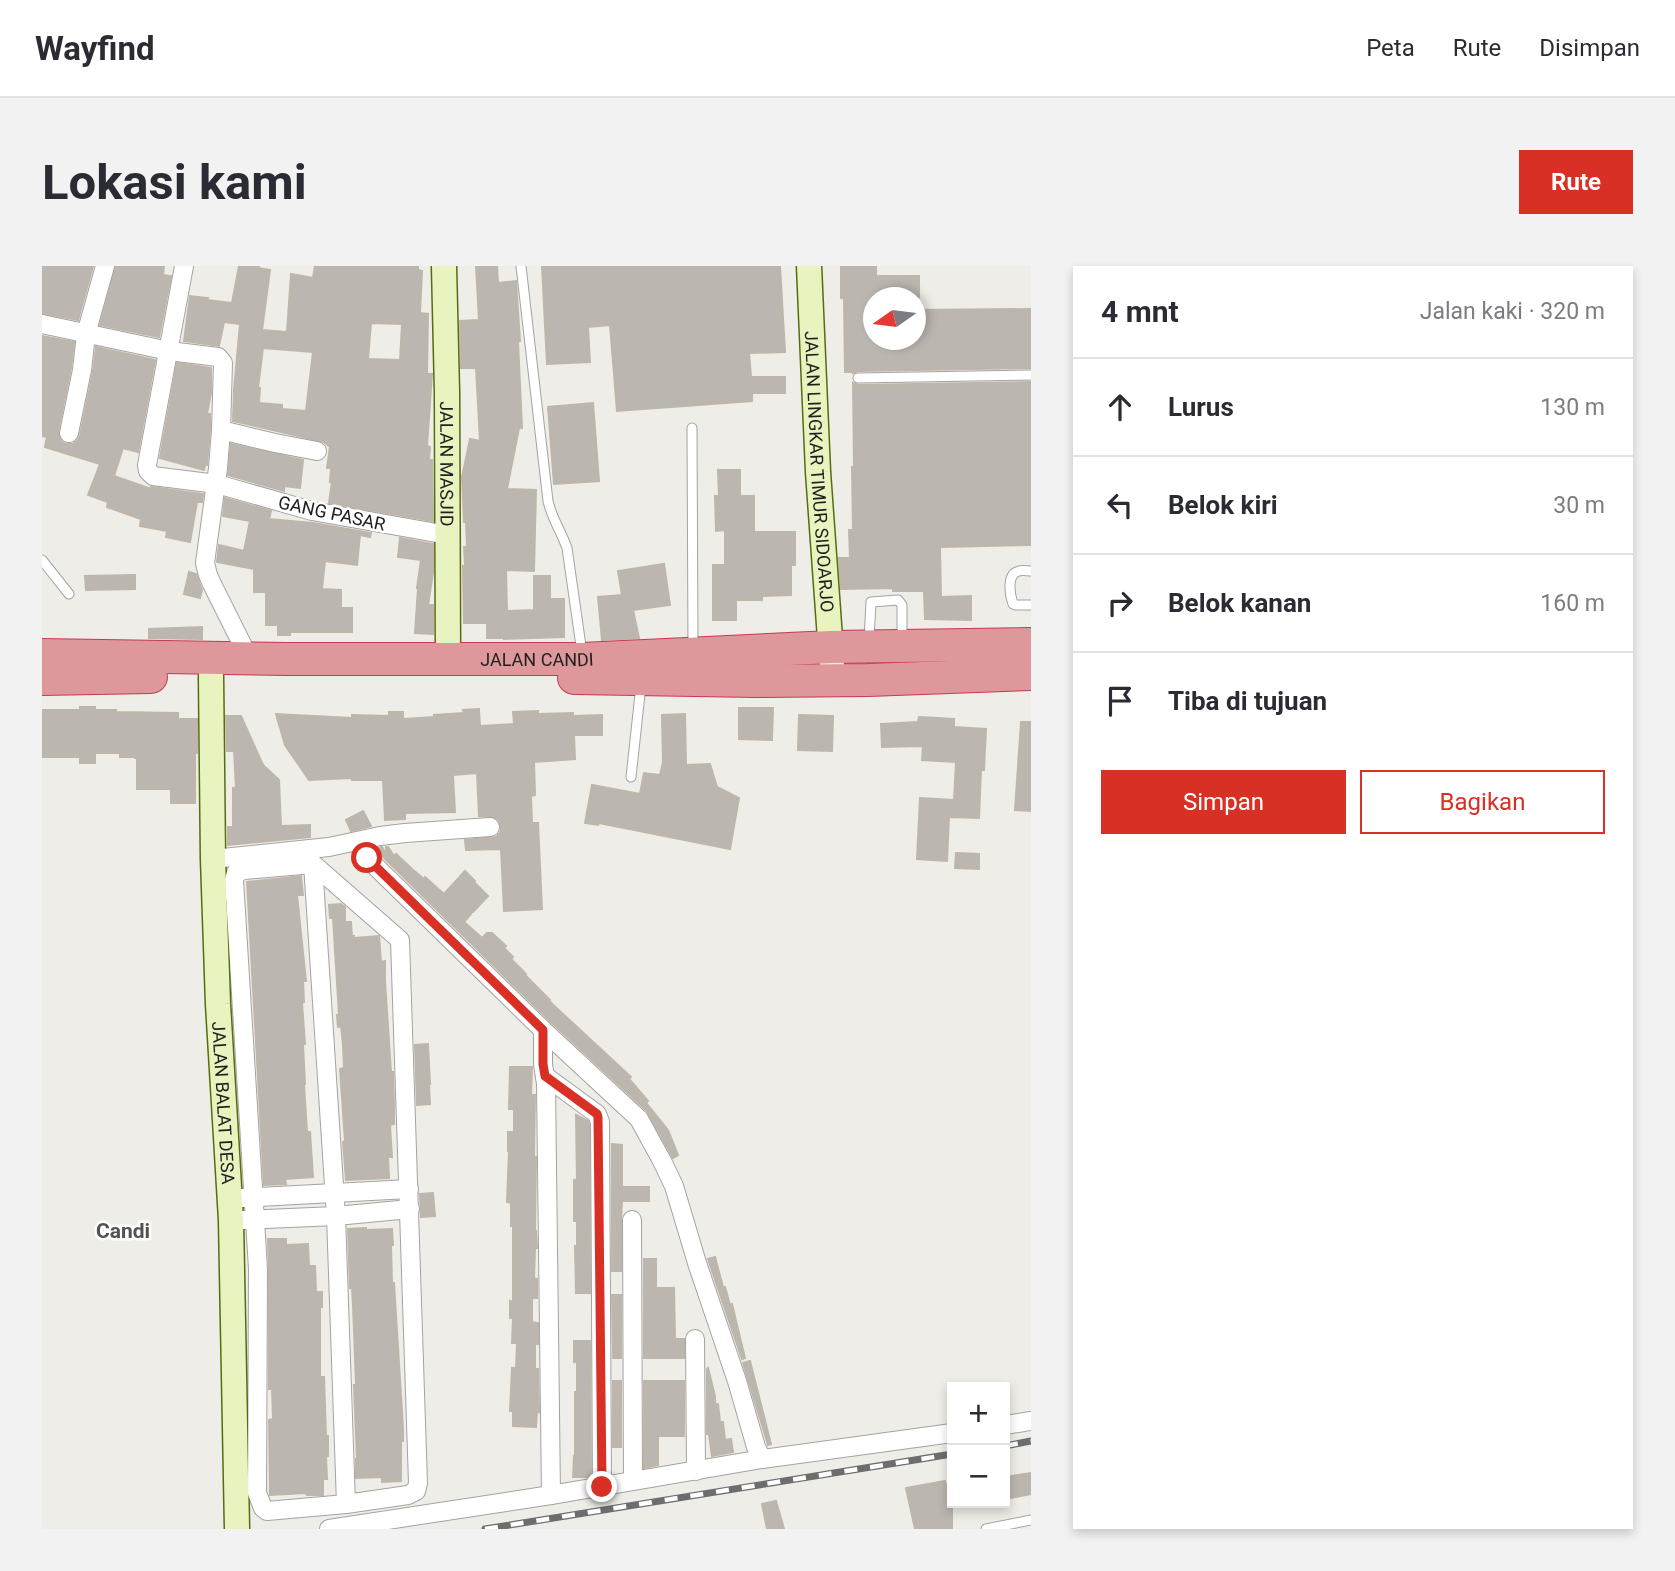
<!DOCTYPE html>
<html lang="id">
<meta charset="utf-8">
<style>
:root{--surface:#fff;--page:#f2f2f3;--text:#2b2b33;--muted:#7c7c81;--line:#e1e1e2;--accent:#d93025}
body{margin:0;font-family:Roboto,sans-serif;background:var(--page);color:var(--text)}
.controls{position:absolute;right:21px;bottom:21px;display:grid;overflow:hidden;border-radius:0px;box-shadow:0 4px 10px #0003}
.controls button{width:63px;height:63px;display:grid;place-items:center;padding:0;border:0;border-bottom:2px solid var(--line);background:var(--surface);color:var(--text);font:35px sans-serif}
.compass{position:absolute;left:821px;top:21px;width:63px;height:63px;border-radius:50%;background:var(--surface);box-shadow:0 4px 10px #0003;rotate:256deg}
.stop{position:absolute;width:21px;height:21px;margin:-16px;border:5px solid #d93025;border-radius:50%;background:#fff}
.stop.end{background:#d93025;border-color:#fff;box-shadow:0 2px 7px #0008}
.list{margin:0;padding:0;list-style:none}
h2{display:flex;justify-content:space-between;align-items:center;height:91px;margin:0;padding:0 28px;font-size:30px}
h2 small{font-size:23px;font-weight:400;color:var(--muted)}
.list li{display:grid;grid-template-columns:46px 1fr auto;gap:21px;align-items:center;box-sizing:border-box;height:98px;padding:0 28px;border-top:2px solid var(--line)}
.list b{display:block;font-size:26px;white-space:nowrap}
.list em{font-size:23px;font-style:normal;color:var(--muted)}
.actions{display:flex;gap:14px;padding:21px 28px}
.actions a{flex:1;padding:16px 0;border:2px solid var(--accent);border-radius:0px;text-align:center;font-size:24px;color:var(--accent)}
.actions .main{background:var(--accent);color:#fff}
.icon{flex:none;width:38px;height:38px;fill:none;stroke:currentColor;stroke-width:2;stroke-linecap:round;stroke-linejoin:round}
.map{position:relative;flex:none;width:989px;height:1263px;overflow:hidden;border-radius:0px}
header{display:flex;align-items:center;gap:42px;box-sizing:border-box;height:98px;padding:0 35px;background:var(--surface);border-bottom:2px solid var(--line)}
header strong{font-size:33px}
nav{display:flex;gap:38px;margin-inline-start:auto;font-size:24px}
.intro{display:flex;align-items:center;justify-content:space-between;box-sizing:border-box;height:168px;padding:0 42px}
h1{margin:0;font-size:49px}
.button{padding:18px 32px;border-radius:0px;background:var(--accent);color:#fff;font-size:24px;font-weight:700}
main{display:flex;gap:42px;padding:0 42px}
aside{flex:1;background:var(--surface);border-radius:0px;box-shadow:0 4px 10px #0003}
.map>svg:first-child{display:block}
.building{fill:#bcb6b0;stroke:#bfb6aa;stroke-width:2;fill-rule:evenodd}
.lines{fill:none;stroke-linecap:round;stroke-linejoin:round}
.lane-casing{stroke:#a3a3a3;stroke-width:11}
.street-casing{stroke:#a3a3a3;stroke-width:20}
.secondary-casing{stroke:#556c11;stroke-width:27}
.highway-casing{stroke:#c93855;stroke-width:34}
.lane{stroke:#fff;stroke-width:9}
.street{stroke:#fff;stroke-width:18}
.secondary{stroke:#e9f3c0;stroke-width:24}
.highway{stroke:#de979a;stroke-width:32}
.rail-casing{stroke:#6d6d6d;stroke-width:7}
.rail{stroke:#fff;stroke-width:4.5;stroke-dasharray:13;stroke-linecap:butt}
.route{stroke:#d93025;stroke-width:9}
.labels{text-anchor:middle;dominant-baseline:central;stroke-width:5;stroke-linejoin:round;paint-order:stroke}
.street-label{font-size:18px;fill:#1f1f1f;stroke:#fff}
.quarter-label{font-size:21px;font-weight:bold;fill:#525252;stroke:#fff}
</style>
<header>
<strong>Wayfind</strong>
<nav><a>Peta</a><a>Rute</a><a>Disimpan</a></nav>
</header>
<div class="intro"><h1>Lokasi kami</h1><a class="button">Rute</a></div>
<main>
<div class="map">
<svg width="989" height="1263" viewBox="0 0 989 1263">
<rect width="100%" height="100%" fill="#efede7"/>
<g class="building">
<polygon points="0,0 51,0 36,54 0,47"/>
<polygon points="74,0 122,0 121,9 129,10 117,71 58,59"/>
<path d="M197,0H217L216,2L228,4L220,64L245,66L249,8L271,12L273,0H376V4L380,5L378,47L386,48L385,108H390L385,180L388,181L387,194H390L391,255L287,237L290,216H288L289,202H285L288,181L282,176L191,155L192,124L198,58L182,56L177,80L142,75L148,30L166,32L165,34L190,37ZM329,57L360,58L358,94L326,93ZM221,82L271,86L264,145L240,143V139L217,137L218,122H216Z"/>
<polygon points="434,0 455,0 456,17 474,15 478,75 476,75 480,162 477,162 465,223 494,224 492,305 464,304 465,345 492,344 492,310 508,310 508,333 522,333 522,371 462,373 462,372 445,372 445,357 422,357 421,300 423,300 422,281 425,281 424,256 422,256 420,211 428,173 438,175 434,102 419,102 418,55 437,54"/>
<polygon points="500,0 738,0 743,86 707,87 709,111 743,111 743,127 710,127 710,135 575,145 568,59 546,61 548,96 505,98"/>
<polygon points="799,0 834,0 834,10 877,10 877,31 831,31 831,74 873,74 873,44 989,43 989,102 816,105 811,107 811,106 803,106 802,32 799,32"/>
<polygon points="0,70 32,76 29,102 16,165 19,175 24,178 31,178 36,174 38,169 51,106 54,81 113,94 96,186 81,182 72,210 109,223 109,221 161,228 160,236 155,236 148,276 124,271 125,265 98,260 99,253 65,241 66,236 46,229 58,198 3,181 5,171 0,170"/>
<polygon points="135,97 169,102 169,127 165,148 168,148 168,163 165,199 163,199 162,204 118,192"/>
<polygon points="989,116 989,279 898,281 899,331 929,330 929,354 883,353 882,325 851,325 851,322 799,323 797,292 808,292 807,264 811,264 810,201 812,201 811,117 816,119"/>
<polygon points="551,137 557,215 512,218 506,141"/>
<polygon points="189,178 261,194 258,222 242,220 242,225 186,209"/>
<polygon points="676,204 698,204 698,230 712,230 712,266 753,266 753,299 749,299 749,329 720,330 720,334 694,334 694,354 671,354 671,299 683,299 683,264 674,265 673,230 677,230"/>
<polygon points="183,232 229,245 227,253 271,257 329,267 328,271 318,269 315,299 283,295 280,323 299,324 299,342 310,342 310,366 248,366 248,369 236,369 236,359 224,359 224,326 212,326 212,303 175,296 177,279 202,285 208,255 181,250"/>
<polygon points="358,272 391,278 391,307 386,339 391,339 391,368 373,367 376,322 375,322 379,294 356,291"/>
<polygon points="622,298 628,339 591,344 597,372 560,374 556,331 580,329 576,305"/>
<polygon points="147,306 154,308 160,324 158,332 142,328"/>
<polygon points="93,309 93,323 44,324 43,310"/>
<polygon points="160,361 160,373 107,372 107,363"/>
<polygon points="38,441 53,441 53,444 74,444 74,446 136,447 136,453 155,453 155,487 153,487 153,537 129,537 129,523 95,523 95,492 93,492 93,491 78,491 78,487 53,487 53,497 38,497 38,491 0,491 0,444 38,444"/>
<polygon points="697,442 731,442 730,474 697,473"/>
<polygon points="437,443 438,460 472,458 471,446 496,445 496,448 531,447 531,450 560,449 560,469 532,469 533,493 492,496 493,529 489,530 490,557 496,557 500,643 462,645 459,583 424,584 423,574 454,571 458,567 459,561 457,554 452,551 437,550 435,507 411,509 413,546 363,547 363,553 343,554 341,514 310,514 310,512 267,514 243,479 234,448 310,452 310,449 347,450 347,446 361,446 361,453 392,451 392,449 422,447 421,444"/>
<polygon points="643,448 644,499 668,498 675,521 697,532 688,583 557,557 556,559 543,557 550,519 598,528 602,507 618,509 621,496 620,449"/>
<polygon points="757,449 791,450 790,485 756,484"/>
<polygon points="184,450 199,450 221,499 237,514 239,560 268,559 268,571 186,579 186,561 191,561 191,522 194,522 192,485 185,485"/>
<polygon points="877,451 912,453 912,461 944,463 942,504 939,504 937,552 907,551 905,595 875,593 878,532 912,534 914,496 880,494 881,480 840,481 839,458 876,456"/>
<polygon points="979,456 989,456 989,545 973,544"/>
<polygon points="321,545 329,560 309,565 304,554"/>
<polygon points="340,581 344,589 344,581 346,581 352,590 354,588 370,603 382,613 383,611 402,628 423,605 433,615 432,616 446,630 431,646 427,646 429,648 422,656 440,672 445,667 450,667 464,680 462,682 471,691 469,693 484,708 483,709 508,734 507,735 589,811 587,813 606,835 604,837 626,864 636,889 631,892 605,845 509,756 333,583"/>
<polygon points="914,587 937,588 937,603 913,602"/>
<polygon points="259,610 261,629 255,629 264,715 261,715 262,736 260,737 263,778 261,778 263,818 262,818 265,866 268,866 271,911 243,913 244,918 222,919 205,616"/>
<polygon points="299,638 303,641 303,656 309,656 310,670 312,670 312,672 337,670 339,696 343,695 343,715 349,806 351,806 352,841 352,858 348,859 350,891 346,891 347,912 304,914 301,876 303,875 298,803 302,802 301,779 299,760 296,761 295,749 297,749 291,652 288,652 287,639"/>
<polygon points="386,778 388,818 387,818 388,838 375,839 373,779"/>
<polygon points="468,801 490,801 489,829 493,829 492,891 494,891 493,965 494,965 495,982 493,982 492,1012 495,1013 495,1032 490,1032 490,1056 496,1057 496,1078 493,1078 493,1103 496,1103 497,1146 495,1145 494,1161 471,1160 471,1145 468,1145 470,1102 474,1102 475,1077 470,1077 471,1052 468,1052 468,1035 471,1036 471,960 469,960 469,937 465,936 467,885 466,885 466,866 472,866 472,843 467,843"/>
<polygon points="534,849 546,855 547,858 548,1027 534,1027 533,980 535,980 535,955 532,955 532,914 535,914"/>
<polygon points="570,878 580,879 580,921 607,921 607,935 580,935 579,954 579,1005 570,1005"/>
<polygon points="391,927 393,950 379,951 378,928"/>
<polygon points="324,962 324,964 350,963 351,979 349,979 350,1017 352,1017 361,1162 361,1175 359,1175 359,1215 340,1216 340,1211 314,1212 314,1193 315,1193 312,1119 314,1119 311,1039 310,1022 308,1022 306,963"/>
<polygon points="226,973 244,973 244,979 266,978 267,1000 273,1000 274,1026 280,1026 280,1041 278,1041 278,1111 282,1111 284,1170 286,1170 286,1190 284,1190 285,1213 281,1213 281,1229 265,1229 264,1227 228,1229 227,1154 231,1153 230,1123 227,1123 227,1003"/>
<polygon points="673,991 681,1021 683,1021 688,1039 690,1038 703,1092 700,1093 666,993"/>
<polygon points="602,993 614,993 614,1022 632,1022 633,1073 642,1073 642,1092 602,1092"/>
<polygon points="570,1029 579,1029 579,1092 571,1092"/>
<polygon points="532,1075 548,1075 549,1211 531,1211 532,1190 533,1190 533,1126 535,1126 535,1096 532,1096"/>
<polygon points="708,1095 729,1178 726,1179 701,1097"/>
<polygon points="666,1102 673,1130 673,1138 676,1138 678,1156 681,1156 683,1174 689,1173 691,1186 670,1190 667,1168 665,1168 665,1103"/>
<rect x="571" y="1115" width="8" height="66"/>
<polygon points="602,1115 642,1115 642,1170 616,1170 616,1199 602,1202"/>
<polygon points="989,1207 989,1228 963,1233 963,1211"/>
<polygon points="903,1215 904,1219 910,1218 910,1263 873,1263 864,1222"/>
<polygon points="734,1235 742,1263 725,1263 720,1238"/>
</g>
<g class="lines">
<defs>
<g id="lane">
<path d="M479,0L506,235C510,253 519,265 525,282L540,387"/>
<polyline points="816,112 989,109"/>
<polyline points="650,162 651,381"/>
<polyline points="0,294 27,328"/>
<path d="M989,305C985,305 981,304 977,305C964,308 968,329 971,338L974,339H989"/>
<polyline points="827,374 829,336 856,334 860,339 860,375"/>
<polyline points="589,511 599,419"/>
<polyline points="944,1263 989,1254"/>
</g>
<g id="street">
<polyline points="142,0 105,199 106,205 111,210 175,218 270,245 406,269"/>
<polyline points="0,58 127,85 176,91 181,97 179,164 176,202 163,297 166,309 170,318 207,392"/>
<polyline points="179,164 233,177 275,185"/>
<polyline points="27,167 40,104 44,68 63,0"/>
<polyline points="315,576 325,592 501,764 597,853 620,895 632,920 655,997 695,1115 714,1181 720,1193"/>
<polyline points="171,593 287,581 338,570 363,567 448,561"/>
<polygon points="271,598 358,674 376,1217 374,1225 366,1229 304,1238 225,1245 221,1242 215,1227 216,1003 192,614 194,607 202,604"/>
<polyline points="271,598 294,950 304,1238"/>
<polyline points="501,764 501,798 504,818 509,1229"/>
<polyline points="503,810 555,848 558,856 560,1221"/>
<polyline points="199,932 367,923"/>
<polyline points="200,954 294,950 368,943"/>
<polyline points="590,954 591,1214"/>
<polyline points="653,1073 654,1205"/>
<polyline points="963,1159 989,1155"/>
<polyline points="287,1263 509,1229 720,1193 910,1167"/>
</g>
<g id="secondary">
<path id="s1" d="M402,0L405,126L406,394"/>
<path id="s2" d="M767,0L776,206L791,414"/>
<path id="s3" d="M169,410L171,593L176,738L189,954L195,1263"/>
</g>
<g id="highway">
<path id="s4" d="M0,389L244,393H540L789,381L989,378"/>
<polyline points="532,412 713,415 826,414 989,408"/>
<polyline points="0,413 109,411"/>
</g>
</defs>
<use href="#lane" class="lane-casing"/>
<use href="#street" class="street-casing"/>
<use href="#secondary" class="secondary-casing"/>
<use href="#highway" class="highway-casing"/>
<use href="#lane" class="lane"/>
<use href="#street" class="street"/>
<use href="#secondary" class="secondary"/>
<use href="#highway" class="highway"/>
<defs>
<g id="rail">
<polyline points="963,1180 989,1175"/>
<polyline points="443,1263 910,1188"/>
</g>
</defs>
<use href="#rail" class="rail-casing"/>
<use href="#rail" class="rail"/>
</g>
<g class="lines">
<polyline class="route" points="325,592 501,764 501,798 503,810 555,848 556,851 560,1221"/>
</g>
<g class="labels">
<g class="street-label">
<text stroke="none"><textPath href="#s1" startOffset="198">JALAN MASJID</textPath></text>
<text stroke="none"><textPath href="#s2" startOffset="206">JALAN LINGKAR TIMUR SIDOARJO</textPath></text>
<text transform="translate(290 247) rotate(12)">GANG PASAR</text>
<text stroke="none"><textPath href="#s4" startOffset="495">JALAN CANDI</textPath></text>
<text stroke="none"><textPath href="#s3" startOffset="427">JALAN BALAT DESA</textPath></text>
</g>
<g class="quarter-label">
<text x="81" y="965">Candi</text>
</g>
</g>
</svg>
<div class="controls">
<button>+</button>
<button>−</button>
</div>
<svg class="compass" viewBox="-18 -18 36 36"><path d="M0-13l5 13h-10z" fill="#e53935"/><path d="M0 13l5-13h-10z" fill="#7c7c81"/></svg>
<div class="stop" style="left:325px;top:592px"></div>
<div class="stop end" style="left:560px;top:1221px"></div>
</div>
<aside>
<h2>4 mnt<small>Jalan kaki · 320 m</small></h2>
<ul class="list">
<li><svg class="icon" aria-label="ahead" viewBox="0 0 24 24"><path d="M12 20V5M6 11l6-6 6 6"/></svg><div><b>Lurus</b></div><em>130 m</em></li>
<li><svg class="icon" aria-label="left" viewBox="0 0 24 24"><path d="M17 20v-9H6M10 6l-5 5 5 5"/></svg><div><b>Belok kiri</b></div><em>30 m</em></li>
<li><svg class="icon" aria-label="right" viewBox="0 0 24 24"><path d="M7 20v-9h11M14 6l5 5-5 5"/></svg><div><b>Belok kanan</b></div><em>160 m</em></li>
<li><svg class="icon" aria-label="arrive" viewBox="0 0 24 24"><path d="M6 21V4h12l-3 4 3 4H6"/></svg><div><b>Tiba di tujuan</b></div></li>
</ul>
<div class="actions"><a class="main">Simpan</a><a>Bagikan</a></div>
</aside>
</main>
